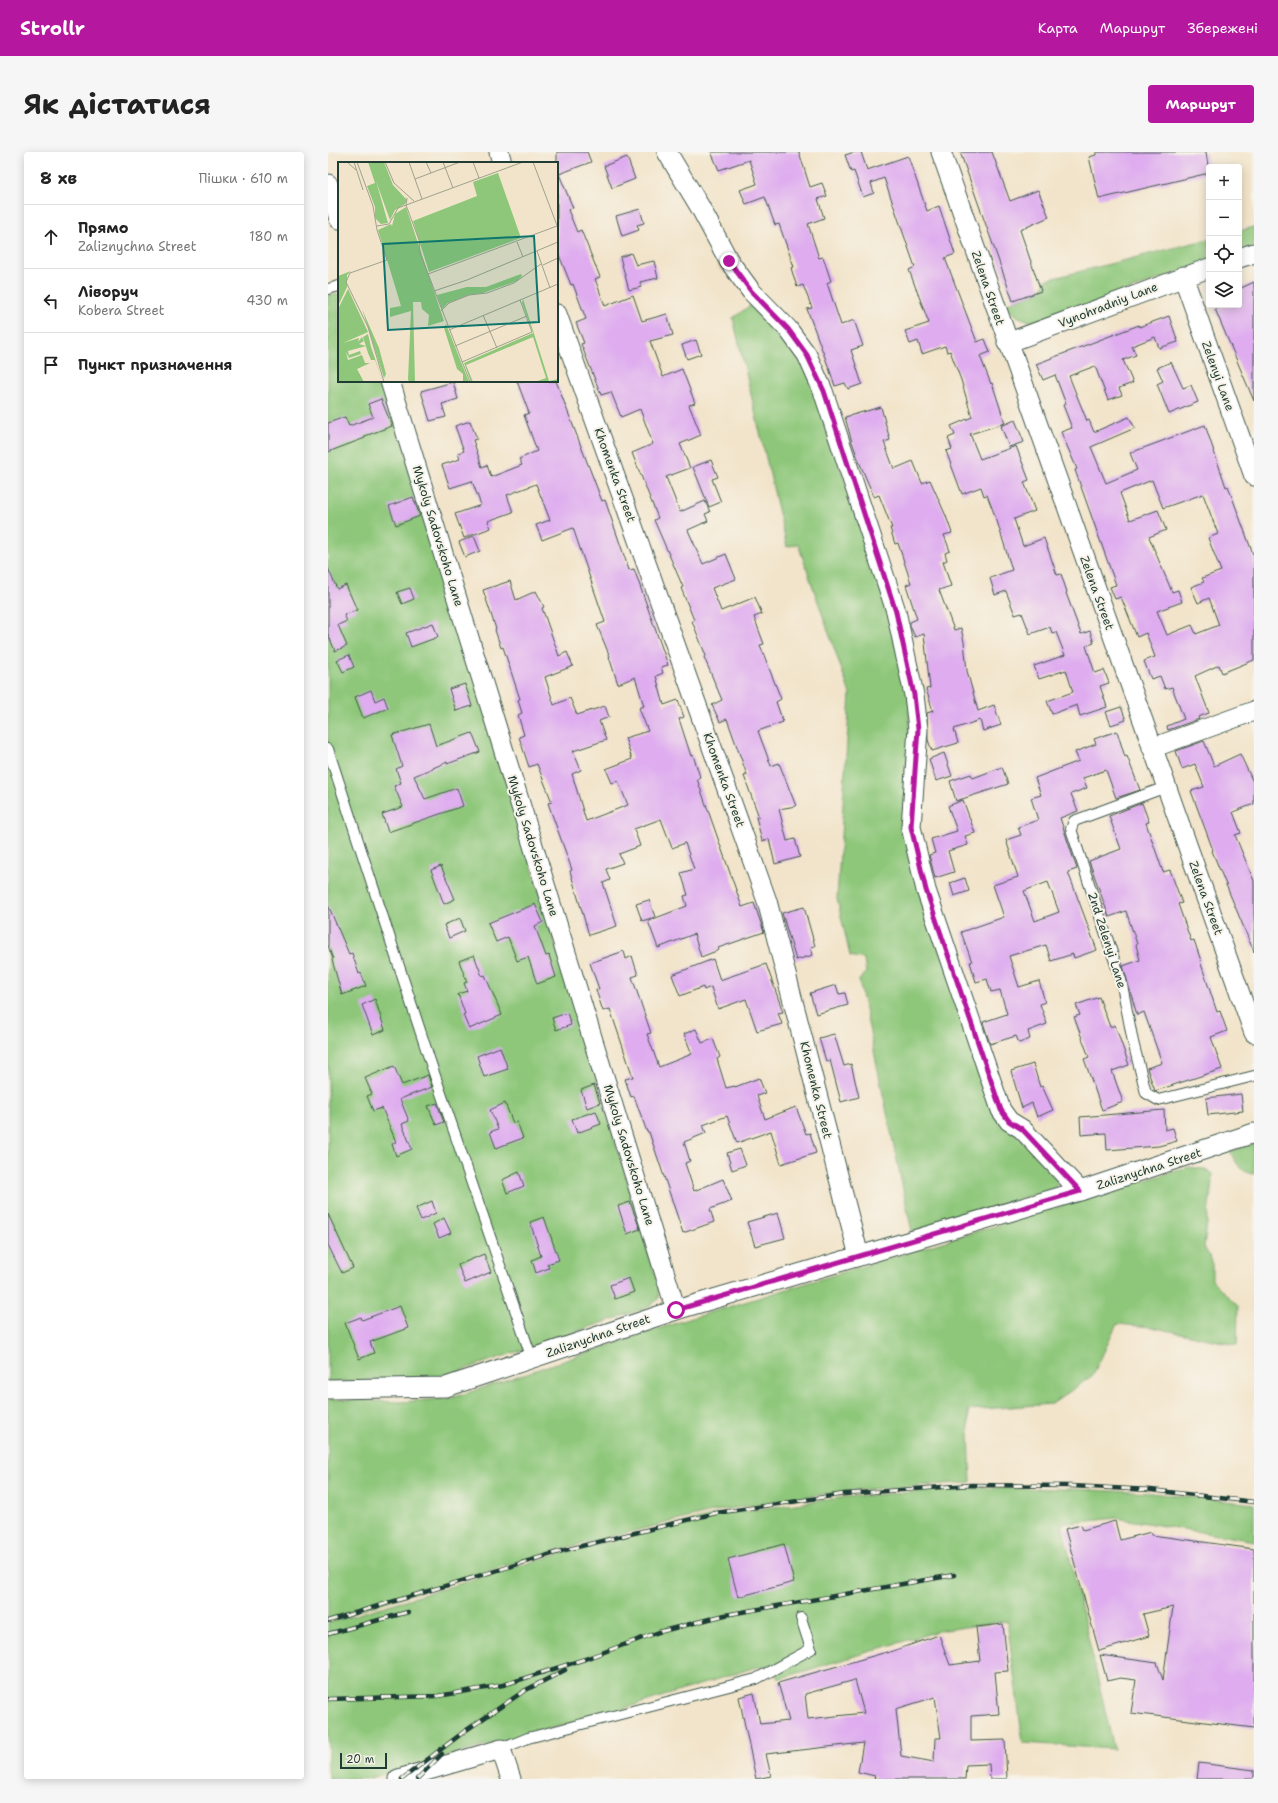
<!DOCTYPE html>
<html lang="uk">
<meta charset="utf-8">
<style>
:root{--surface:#fff;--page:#f6f6f6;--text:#222;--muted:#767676;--line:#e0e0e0;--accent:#b5179e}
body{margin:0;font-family:"Shantell Sans",sans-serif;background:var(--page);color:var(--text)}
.controls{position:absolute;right:12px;top:12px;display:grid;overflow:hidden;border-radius:4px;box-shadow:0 2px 10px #0003}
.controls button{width:36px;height:36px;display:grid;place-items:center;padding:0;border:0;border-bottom:1px solid var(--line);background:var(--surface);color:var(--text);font:20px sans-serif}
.scale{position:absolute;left:12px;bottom:10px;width:47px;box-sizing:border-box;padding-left:4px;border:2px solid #1f3d34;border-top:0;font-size:11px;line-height:14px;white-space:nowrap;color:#1f3d34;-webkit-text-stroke:3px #f7f3e8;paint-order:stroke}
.stop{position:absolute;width:12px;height:12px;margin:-9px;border:3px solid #b5179e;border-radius:50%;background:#fff}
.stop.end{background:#b5179e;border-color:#fff;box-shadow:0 1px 4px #0008}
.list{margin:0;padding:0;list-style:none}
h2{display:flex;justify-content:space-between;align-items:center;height:52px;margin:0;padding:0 16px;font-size:17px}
h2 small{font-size:13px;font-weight:400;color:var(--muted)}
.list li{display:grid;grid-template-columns:26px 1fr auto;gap:12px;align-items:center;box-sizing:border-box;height:64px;padding:0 16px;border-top:1px solid var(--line)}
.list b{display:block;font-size:15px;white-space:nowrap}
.list p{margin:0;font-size:13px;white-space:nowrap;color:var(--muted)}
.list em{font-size:13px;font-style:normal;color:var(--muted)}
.icon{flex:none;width:22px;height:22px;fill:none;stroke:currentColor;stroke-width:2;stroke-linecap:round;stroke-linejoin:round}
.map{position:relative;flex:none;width:926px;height:1627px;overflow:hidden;border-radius:4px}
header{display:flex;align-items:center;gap:24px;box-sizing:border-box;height:56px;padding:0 20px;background:var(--accent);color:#fff}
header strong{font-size:19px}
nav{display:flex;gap:22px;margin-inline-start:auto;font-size:14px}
.intro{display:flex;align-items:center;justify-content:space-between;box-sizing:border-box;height:96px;padding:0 24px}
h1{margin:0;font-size:28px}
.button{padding:10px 18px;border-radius:4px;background:var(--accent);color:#fff;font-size:14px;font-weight:700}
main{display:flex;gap:24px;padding:0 24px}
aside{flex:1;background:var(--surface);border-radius:4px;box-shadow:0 2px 10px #0003}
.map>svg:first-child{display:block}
.green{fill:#8ec77a;stroke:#568257}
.building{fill:#deacef;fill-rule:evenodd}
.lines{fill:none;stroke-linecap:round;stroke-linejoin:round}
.lane-casing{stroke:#3f564a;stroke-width:12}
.street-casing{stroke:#3f564a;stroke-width:21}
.lane{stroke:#fff;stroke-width:10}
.street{stroke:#fff;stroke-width:19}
.rail-casing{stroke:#1f3d34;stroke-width:4.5}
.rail{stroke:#f7f3e8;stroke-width:3;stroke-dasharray:9;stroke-linecap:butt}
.route{stroke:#b5179e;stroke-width:5}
.labels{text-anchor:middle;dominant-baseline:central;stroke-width:4;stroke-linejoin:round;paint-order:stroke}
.street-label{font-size:12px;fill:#1f3d34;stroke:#f7f3e8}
.inset-road{fill:none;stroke:#9ea18e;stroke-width:1}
.view{fill:#0f766e;fill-opacity:0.15;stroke:#0f766e;stroke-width:2}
.inset-edge{fill:none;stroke:#1f3d34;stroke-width:2}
</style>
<header>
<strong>Strollr</strong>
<nav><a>Карта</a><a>Маршрут</a><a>Збережені</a></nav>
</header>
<div class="intro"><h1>Як дістатися</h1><a class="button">Маршрут</a></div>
<main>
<aside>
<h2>8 хв<small>Пішки · 610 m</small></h2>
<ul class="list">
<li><svg class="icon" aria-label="ahead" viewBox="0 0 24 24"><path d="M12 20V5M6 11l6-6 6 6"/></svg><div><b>Прямо</b><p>Zaliznychna Street</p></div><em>180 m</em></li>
<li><svg class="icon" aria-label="left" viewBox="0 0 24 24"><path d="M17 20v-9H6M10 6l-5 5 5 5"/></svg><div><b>Ліворуч</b><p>Kobera Street</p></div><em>430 m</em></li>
<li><svg class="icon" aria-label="arrive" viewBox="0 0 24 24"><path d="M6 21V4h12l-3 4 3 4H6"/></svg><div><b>Пункт призначення</b></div></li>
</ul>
</aside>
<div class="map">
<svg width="926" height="1627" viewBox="0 0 926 1627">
<rect width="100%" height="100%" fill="#f7f3e8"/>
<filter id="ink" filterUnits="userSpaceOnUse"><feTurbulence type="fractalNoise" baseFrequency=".025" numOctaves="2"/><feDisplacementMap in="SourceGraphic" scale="8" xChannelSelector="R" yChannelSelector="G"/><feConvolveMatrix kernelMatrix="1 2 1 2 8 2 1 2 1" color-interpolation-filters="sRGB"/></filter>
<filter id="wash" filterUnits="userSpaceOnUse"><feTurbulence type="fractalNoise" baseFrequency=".012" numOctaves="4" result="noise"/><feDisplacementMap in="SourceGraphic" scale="16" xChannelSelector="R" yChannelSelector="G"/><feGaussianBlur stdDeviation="0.9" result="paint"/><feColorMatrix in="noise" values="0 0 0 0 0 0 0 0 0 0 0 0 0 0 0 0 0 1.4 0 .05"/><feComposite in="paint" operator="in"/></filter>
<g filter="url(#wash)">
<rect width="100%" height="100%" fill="#f2e4ca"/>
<g class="green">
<polygon points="926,75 926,95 911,100 911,79"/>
<polygon points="881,87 881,109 709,172 691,165 675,153 713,139 718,128"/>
<polygon points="5,142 11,142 11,229 57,229 331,1135 330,1147 321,1155 114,1225 0,1230 0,144"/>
<polygon points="427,150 475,206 563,463 582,543 578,675 669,961 730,1029 727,1036 584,1080 531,828 538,821 536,807 522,804 509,747 522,542 470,392 459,395 405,166"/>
<path d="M926,991V1022C914,1022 907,1009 902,1000Z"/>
<polygon points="861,1015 875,1017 885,1022 876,1095 884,1109 884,1128 910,1154 909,1193 823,1175 789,1172 765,1223 724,1252 640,1258 643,1330 517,1339 388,1359 237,1396 0,1467 0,1247 73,1250 124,1246 351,1170"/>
<polygon points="643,1336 743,1337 824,1341 926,1352 926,1389 789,1366 734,1372 786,1597 695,1591 679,1469 610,1479 450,1527 444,1513 425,1516 266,1566 196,1583 38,1627 0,1627 0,1471 238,1400 388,1363 518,1345"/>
</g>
<g id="blocks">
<g class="building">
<polygon points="229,0 259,0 263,10 231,22 245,56 240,58 249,80 253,78 272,125 267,127 277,154 305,143 314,169 339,162 345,183 322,189 335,225 354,217 367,251 361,253 373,283 352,292 362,316 338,325 352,360 377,349 382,360 377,362 380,369 360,378 375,412 398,402 408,427 384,436 393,459 427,445 434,462 426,465 436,492 432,493 453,547 448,550 455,570 430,579 443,614 451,611 468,654 451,657 459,689 467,687 472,705 447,712 441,687 434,689 428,665 431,665 416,624 419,623 399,567 392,570 384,553 394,548 376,505 378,504 364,469 366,468 353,436 355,435 326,368 330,366 304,301 325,292 312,257 293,265 283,240 273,243 253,192 256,191 248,171 258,167 245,132 243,133 229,98"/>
<polygon points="383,0 471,0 482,35 494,31 499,44 490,47 496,66 480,72 491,106 495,105 503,129 499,131 513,173 526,168 535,194 523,198 534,232 520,237 517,231 507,234 502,219 479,157 484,156 475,133 469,135 463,116 466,115 451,72 447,73 437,45 418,52 412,38 429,32 421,8 391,18"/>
<polygon points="527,0 533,0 539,18 580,4 599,59 611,54 627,102 617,106 649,190 657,187 662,200 652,204 663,232 664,231 677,271 642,282 652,307 688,294 701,328 696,330 707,359 686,367 695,394 716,386 729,423 733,422 739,440 738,441 753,482 762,479 766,491 758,494 767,521 776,518 781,531 772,534 779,555 752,564 749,553 724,562 719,549 745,540 738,518 711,527 706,514 737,503 728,480 724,481 722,475 702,482 694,461 687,463 678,439 667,443 662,426 684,418 669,369 659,343 656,344 653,335 634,342 618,299 624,297 620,286 627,283 623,274 644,265 633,228 622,199 619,200 617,194 594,202 590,189 582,192 577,179 601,171 581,118 587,115 556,26 543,31 546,41 535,45 526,19 523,20 517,3"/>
<polygon points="632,0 664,0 682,49 710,38 721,65 692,78 713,139 685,149"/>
<polygon points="768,0 878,0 881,21 771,47 761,5 768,3"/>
<polygon points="299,5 307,27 284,36 276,14"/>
<polygon points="312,57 316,71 309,73 311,78 294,84 288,64"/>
<polygon points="303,101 308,113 326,109 330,126 312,130 313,135 301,138 292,105"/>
<polygon points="926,130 926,249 887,157 897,153 911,153 911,137"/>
<path d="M841,164L850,190L831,196L827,185L804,194L808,203L795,208L805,231L791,236L794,243L780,248L767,214L741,224L759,269L761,268L766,280L801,265L807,276L763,295L778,331L809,318L802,301L877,273L898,335L900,334L926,405V508L894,521L891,513L867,524L881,561L870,565L871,567L840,578L839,574L856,567L844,535L837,537L832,524L823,527L816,509L827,505L818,481L809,485L793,445L787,447L782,435L788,433L747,318L749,317L733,280L744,276L735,253L738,252L727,223L715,228L708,212L811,173V175ZM824,328L835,356L875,342L890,382L880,386L893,419L874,426L876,430L863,435L870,451L881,446L891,473L868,482L864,473L839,483L829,459L854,450L850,438L844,440L821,385L838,378L830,358L802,368L792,341Z"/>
<polygon points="368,188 373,202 359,207 354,193"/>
<polygon points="843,210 855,236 863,233 870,250 841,262 829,232 835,229 829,216"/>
<polygon points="189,229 228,229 274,349 277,348 301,418 306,417 340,513 333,515 335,521 328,524 336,553 350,548 356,565 351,567 363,604 365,603 372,625 369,627 414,755 426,751 436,780 390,796 391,798 373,805 366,782 330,796 320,769 359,754 356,744 360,743 353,721 366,717 357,691 344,696 333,667 306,677 312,694 291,702 295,711 278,717 282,728 275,731 289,774 261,783 242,719 244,718 220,651 224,650 209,612 201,615 191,585 196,583 190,563 194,561 190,548 192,547 175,495 173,496 167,478 168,477 155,438 182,429 188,448 208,439 216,455 214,456 231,504 239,500 245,514 217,525 226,553 242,546 249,563 277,554 281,565 271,569 278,588 245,599 253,618 244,622 258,669 300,653 290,629 284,631 278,617 304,607 297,586 320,579 311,556 316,554 307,525 290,532 281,505 282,505 269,473 277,470 245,376 214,388 208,373 222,368 208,332 179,343 185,360 160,369 163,376 136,386 127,362 153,353 144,329 122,336 114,313 132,307 130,301 136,299 127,274 142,269 149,287 145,288 154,315 159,313 163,325 194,313 191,307 209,299 196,263 201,261"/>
<polygon points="125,230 130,247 114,252 118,265 102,269 93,239"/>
<polygon points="53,247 64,274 37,284 37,286 0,300 0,271 17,265 21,274 45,265 40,252"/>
<polygon points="553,255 562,288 556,290 566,317 585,309 594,331 602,328 618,364 624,381 616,383 622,399 617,401 619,408 615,410 623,434 611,438 626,478 633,476 636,490 639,519 650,559 666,553 673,573 655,579 652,568 626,577 630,591 604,599 600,588 599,561 605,559 598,537 602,536 596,482 587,485 582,474 582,470 589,467 578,433 583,431 570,391 567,392 562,376 564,376 551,343 546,345 532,312 524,290 517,265"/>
<polygon points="687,268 696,290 681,295 673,274"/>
<polygon points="383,308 390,325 384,327 393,350 381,355 365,315"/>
<polygon points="85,345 92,364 68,373 61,354"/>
<polygon points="146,384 152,399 137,405 131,390"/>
<polygon points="0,416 9,437 18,433 29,458 16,463 19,469 10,473 19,494 7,499 0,482"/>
<polygon points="82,436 86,447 74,452 69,440"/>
<polygon points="105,471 110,485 83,495 78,481"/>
<polygon points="21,503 26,515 15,520 9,508"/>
<polygon points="137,532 144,554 128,559 121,537"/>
<polygon points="43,538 47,549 56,545 60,556 35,566 27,545"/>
<polygon points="793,555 798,568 783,573 778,560"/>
<polygon points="101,572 108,594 144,581 146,585 152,600 119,612 119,610 86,624 97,647 129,636 135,654 60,680 54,662 75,655 66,634 73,631 68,617 74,614 64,583"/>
<path d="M789,579L797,605L799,604L812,638L788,646L778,618L755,626L759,636L743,642L750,659L732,666L749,717L740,720L769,798L746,806L745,802L723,809L718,793L681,804L691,835L711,829L717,850L712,852L719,872L700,879L702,887L691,891L688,884L662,892L655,870L679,862L672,838L663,840L659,827L648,830L642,810H644L633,780L676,765L665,733L690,725L678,688L693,683L690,675L710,668L703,646L713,643L707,626L751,609L747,600L768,592L766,587ZM720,730L731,760L707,769L696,739Z"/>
<polygon points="876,589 886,614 912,602 926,632 926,652 905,660 913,681 907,683 926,729 926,800 884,699 885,698 863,639 876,635 867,612 854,617 848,599"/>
<polygon points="616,601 624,624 608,629 601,607"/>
<polygon points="674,615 680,632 628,649 622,629 643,622 645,626"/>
<polygon points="635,648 647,681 637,684 640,693 620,699 626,720 607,726 601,703 607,701 603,687 629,679 620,654"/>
<polygon points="814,651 821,670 818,671 835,720 842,718 854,751 850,752 863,789 866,788 873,809 872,809 889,860 892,859 899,879 883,885 894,917 827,939 819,916 834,911 816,860 809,863 795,814 812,808 808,793 809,792 798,759 781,765 761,709 793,697 781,664"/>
<polygon points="113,714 127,747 116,752 103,718"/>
<polygon points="637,726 641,739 626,744 622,731"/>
<polygon points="321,748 327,765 314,769 308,752"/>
<polygon points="207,752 215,770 207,774 218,804 221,803 228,825 209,832 200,805 189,809 180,785 168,790 160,771"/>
<polygon points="0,753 21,802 24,801 31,822 33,821 38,834 14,843 4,808 5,807 0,794"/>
<polygon points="476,755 487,794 483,795 485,803 468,808 454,761"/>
<polygon points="132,766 137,779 121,786 116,773"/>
<polygon points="296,799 298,807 304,804 310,823 304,825 323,881 319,882 331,915 364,902 356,882 368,877 374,891 385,887 392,905 389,907 398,936 407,934 407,935 431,926 437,941 429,944 437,967 468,955 478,982 482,981 488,1001 453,1012 443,979 409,991 399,964 375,973 378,981 356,990 362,1009 357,1011 366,1039 395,1027 404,1049 382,1057 386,1070 355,1081 321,980 319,980 306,944 303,945 297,927 305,925 282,857 275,859 268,838 271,837 262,811"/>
<polygon points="146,803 154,824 157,823 174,863 141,877 135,863 137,862 130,842 139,839 136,831 139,830 131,809"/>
<polygon points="385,807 392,828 438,812 455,860 450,861 454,872 429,879 418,847 390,857 383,835 376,838 375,835 352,844 344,823"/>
<polygon points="508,833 511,842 517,841 520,853 488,862 482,841"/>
<polygon points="771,845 782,875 787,873 801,913 784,919 795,950 774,958 756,907 761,905 746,865 752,863 748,853"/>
<polygon points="47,847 57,878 45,883 34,853"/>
<polygon points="239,861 243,873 228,878 224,866"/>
<polygon points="506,882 516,914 523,912 531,945 513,950 502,908 498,909 491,886"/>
<polygon points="172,895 180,917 156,925 149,904"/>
<polygon points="705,912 712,935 714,934 725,958 709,965 704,951 694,956 683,919"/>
<polygon points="66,914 74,933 100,923 104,935 72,947 81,969 74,972 84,997 68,1004 64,992 68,990 54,956 45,959 39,944 44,942 37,926"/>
<polygon points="266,933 272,951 259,956 253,938"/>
<polygon points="913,942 915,959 880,963 878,946"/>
<polygon points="109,951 116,970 108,973 100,954"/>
<polygon points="177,951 185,971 189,970 195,986 168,996 162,980 170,977 162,958"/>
<polygon points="836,958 837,978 845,976 849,989 831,994 779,998 778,981 753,983 752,965"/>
<polygon points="268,959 273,972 249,981 244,967"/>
<polygon points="412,997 418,1013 404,1018 399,1001"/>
<polygon points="191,1020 196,1034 179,1041 174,1028"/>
<polygon points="104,1049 108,1061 93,1068 88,1056"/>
<polygon points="302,1050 312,1077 299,1082 290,1054"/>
<polygon points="450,1061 457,1086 427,1094 419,1070"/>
<polygon points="0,1062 25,1116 14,1121 0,1093"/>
<polygon points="216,1065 231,1108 219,1112 221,1116 208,1121 204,1108 213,1104 202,1070"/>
<polygon points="116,1066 123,1081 111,1086 105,1072"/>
<polygon points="156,1102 163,1120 137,1131 130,1113"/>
<polygon points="301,1126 306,1140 287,1147 282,1133"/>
<polygon points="72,1154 80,1176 42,1190 46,1201 31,1207 17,1171 33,1165 34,1168"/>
<polygon points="787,1369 792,1388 823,1380 824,1383 926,1397 926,1576 803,1561 808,1528 792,1526 779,1529 772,1503 829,1511 835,1528 845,1455 815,1462 821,1484 771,1499 737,1377 753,1373 755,1378"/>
<polygon points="456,1392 466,1430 410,1445 400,1407"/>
<path d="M675,1472L680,1519L667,1520L671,1562L643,1564V1589L677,1588L679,1627H662L661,1612L638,1613L637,1627H546L547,1624L530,1620L535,1591L438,1602L443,1624L428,1627L411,1545L426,1541L432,1572L461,1569L450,1531L559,1500V1501L611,1483L622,1513L652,1509L648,1475ZM527,1528L536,1561L480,1567L477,1542ZM607,1545L613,1586H607L606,1610L573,1604L568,1557Z"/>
<polygon points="871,1611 926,1618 926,1627 869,1627"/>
</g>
</g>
</g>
<g filter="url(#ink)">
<use href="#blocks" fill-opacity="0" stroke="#3f564a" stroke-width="1"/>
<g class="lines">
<defs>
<g id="lane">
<polyline points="0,137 11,134"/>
<polyline points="0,597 105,918 204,1207"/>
<polyline points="838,635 746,669 743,677 793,828 805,890 818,941 830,948 926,924"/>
<polyline points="173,1597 200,1586 428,1527 483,1497 473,1466"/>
</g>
<g id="street">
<polyline points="171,0 174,11"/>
<polyline points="339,0 372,55 401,109 423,139 460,177 479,203 495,239 568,459 586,543 590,577 583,675 598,738 673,958 681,969 694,977 752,1039"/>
<polyline points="613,0 926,881"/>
<polyline points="0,32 11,67"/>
<polyline points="911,106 926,101"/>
<polyline points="855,124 926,324"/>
<polyline points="229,162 439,749 531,1104"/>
<polyline points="679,191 881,116"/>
<polyline points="62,229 348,1158"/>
<polyline points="824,596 926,559"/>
<polyline points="0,1237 118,1235 348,1158 752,1039 926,981"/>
<polyline points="70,1627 173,1597 183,1627"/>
</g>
</defs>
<use href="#lane" class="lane-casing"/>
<use href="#street" class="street-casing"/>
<use href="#lane" class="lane"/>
<use href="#street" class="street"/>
<defs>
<g id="rail">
<polyline points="0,1469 237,1398 388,1361 517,1342 643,1333 743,1334 823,1338 926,1350"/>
<polyline points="0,1482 80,1460"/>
<polyline points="0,1547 110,1544 175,1533 257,1507 331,1480 397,1463 626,1423"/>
<polyline points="74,1627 137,1579 196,1539 237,1518"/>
<polyline points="89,1627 114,1602"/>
</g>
</defs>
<use href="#rail" class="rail-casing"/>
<use href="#rail" class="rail"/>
</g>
</g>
<g class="lines" filter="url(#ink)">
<polyline class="route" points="348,1158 752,1039 694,977 681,969 673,958 598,738 583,675 590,577 586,543 568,460 496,239 479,203 460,177 423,139 401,109"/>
</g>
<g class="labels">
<g class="street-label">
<text transform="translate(660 136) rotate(71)">Zelena Street</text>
<text transform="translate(780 153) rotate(-21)">Vynohradniy Lane</text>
<text transform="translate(890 224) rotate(70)">Zelenyi Lane</text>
<text transform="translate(287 323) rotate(70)">Khomenka Street</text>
<text transform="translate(110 384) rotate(73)">Mykoly Sadovskoho Lane</text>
<text transform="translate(769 441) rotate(70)">Zelena Street</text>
<text transform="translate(396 628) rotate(70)">Khomenka Street</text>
<text transform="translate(205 694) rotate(73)">Mykoly Sadovskoho Lane</text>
<text transform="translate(878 746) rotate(70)">Zelena Street</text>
<text transform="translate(779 788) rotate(72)">2nd Zelenyi Lane</text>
<text transform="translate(488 938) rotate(76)">Khomenka Street</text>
<text transform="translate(301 1003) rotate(73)">Mykoly Sadovskoho Lane</text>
<text transform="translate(821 1017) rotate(-18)">Zaliznychna Street</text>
<text transform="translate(270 1184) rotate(-19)">Zaliznychna Street</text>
</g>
</g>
<g transform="translate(10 10)">
<rect width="220" height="220" fill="#f2e4ca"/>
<path d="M30,0H46L55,23L69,38L67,42L57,48L52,58L38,19L50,61L43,62L37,56V45L29,24L37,21ZM160,11L183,76L91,110L75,59L139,34L135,20ZM68,45L106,159L90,164L91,153L84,147L83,140H75L77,220H71L70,217L73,149L52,155V146L63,144L40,68L53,62L54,64L57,52ZM13,109L9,113V125L0,144V114ZM183,112L184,114L179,119L145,131L130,133L110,141L104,147L99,133L129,125H148ZM10,127L30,170L5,181L21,176L20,180L24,175L26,179L21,182L28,184L10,189L11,193L22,189L23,192L11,196L8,190L10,198L24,193L27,201H32L19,207L26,220H0V147ZM185,137L211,219L220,217V220H197L208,216L195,175L128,203L135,220H133L126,201L195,171L184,141ZM24,147L41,186L48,212L46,216ZM108,162L131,220H125V212L119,207L106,166ZM30,172L33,185L45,220L37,198H33L30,191L25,175Z" fill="#8ec77a"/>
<path class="inset-road" d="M9,0L18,8M16,0L25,28M19,0L35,44L39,68L49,98L12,111L8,120L30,165L46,220M47,0L56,21L76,39M71,0L84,37M88,0L93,11M105,0L115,26M135,0L141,16M195,0L220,66M77,17L122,0M69,36L68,43L81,78L82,91L132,220M39,64L51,62L60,46L185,0M179,80L185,95M199,89L212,126M205,103L220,96M90,112L219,64M96,129L129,118L220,80M103,149L111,141L131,133L149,131L176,121L203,102M145,153L159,186M111,168L220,122M117,184L189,154M124,200L194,170L182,138"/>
<path class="view" d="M196,74L201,160L50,168L45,82Z"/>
<rect width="220" height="220" class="inset-edge"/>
</g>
</svg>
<div class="controls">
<button>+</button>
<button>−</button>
<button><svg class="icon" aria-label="locate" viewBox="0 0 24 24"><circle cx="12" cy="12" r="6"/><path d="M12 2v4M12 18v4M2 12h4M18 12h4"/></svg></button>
<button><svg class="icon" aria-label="layers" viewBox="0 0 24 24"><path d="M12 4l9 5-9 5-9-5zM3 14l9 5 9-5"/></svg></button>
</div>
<div class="scale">20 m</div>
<div class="stop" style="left:348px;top:1158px"></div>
<div class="stop end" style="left:401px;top:109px"></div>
</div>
</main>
